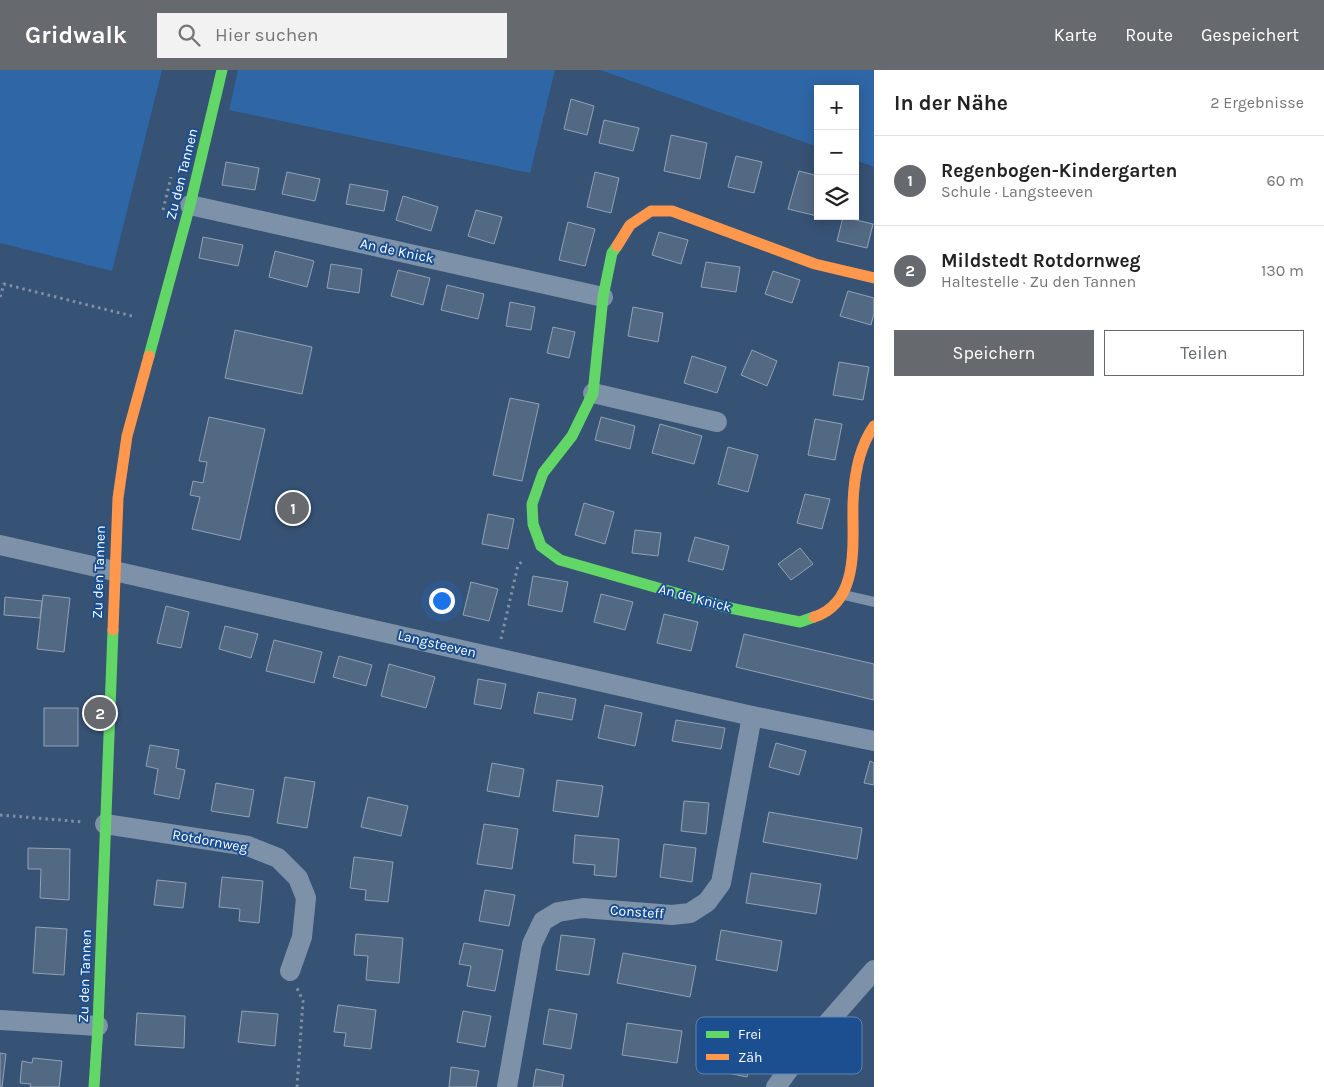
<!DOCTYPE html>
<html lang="de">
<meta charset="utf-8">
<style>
:root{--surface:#fff;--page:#f2f2f2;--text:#222;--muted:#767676;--line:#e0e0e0;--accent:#666a6f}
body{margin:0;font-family:Karla,sans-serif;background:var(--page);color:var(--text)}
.controls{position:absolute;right:15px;top:15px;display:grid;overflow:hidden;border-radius:0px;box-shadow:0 2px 12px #0003}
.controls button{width:45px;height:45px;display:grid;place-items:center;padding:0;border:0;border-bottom:1px solid var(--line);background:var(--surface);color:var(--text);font:25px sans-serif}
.you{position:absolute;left:441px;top:530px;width:18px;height:18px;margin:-12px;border:4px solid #fff;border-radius:50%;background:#1a73e8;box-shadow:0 0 0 8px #1a73e833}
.badge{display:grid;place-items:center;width:32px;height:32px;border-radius:50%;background:var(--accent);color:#fff;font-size:16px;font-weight:700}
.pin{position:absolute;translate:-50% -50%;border:2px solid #fff;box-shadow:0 1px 5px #0006}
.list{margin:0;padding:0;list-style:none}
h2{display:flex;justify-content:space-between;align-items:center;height:65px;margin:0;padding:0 20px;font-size:21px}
h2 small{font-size:16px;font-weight:400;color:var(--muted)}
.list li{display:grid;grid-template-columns:32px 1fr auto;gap:15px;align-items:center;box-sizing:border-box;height:90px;padding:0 20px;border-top:1px solid var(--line)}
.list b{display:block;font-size:19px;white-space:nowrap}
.list p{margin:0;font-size:16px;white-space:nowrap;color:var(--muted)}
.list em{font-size:16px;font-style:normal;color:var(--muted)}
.actions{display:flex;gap:10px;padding:15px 20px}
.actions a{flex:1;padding:11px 0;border:1px solid var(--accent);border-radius:0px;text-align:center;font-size:18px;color:var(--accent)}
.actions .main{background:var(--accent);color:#fff}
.icon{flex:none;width:28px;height:28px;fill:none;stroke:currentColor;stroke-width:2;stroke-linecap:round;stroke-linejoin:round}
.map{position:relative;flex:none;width:874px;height:1017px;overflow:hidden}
header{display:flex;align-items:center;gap:30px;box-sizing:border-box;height:70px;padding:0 25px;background:var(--accent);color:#fff}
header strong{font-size:24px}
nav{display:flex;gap:28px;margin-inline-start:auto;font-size:18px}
.search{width:350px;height:45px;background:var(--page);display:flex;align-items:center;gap:12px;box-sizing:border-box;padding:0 18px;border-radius:0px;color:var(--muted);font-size:19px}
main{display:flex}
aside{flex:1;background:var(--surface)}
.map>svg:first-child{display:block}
.green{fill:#2f66a5}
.building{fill:#526984;stroke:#92a2b6}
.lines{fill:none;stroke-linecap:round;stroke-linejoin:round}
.path{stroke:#7d92a8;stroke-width:3;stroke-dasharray:2.5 4;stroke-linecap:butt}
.lane{stroke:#7d92a8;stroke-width:10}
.street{stroke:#7d92a8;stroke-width:20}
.fast{stroke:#63d668;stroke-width:11}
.slow{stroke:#ff974d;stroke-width:11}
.labels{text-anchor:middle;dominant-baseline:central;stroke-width:4;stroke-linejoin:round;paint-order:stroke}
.street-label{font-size:14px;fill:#fff;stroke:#1b4f8f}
.key{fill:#1b4f8f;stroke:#5f84b1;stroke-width:1}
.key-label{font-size:14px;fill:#fff}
</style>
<header>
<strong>Gridwalk</strong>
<div class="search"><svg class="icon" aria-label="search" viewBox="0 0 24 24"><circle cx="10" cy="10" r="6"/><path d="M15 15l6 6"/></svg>Hier suchen</div>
<nav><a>Karte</a><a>Route</a><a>Gespeichert</a></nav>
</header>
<main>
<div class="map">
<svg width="874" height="1017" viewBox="0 0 874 1017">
<rect width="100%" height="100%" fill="#365274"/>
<g class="green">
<polygon points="0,0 162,0 112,201 0,173"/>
<polygon points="238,0 555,0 530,103 229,40"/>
<polygon points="600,0 874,0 874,97 855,90 855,19 818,19 818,77"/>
</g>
<g class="building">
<polygon points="571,29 594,36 587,65 564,59"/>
<polygon points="604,50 639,58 633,81 599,73"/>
<polygon points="671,65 707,73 700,109 664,101"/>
<polygon points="736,86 762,92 754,123 728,117"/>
<polygon points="226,92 259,98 255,120 222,115"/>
<polygon points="799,101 818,106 817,146 788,139"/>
<polygon points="287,102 320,109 315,131 282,124"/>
<polygon points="595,102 619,108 611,143 587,137"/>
<polygon points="350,114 388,121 384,141 346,134"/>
<polygon points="403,126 438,137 431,161 396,150"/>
<polygon points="476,140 502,147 494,174 468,166"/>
<polygon points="843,147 873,154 867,178 837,171"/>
<polygon points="568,152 595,159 585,196 559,190"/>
<polygon points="659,162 688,170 681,194 652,185"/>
<polygon points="203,167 243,175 238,196 199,188"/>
<polygon points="275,181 314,191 307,217 269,207"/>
<polygon points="706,192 740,197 736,222 701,217"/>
<polygon points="331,194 362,199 359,223 327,218"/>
<polygon points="398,200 430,208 423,235 391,226"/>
<polygon points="773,201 800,210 792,233 765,224"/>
<polygon points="447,215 484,224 478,249 441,240"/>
<polygon points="848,221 874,228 874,243 871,255 840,246"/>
<polygon points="510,232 535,237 531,260 506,256"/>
<polygon points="633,237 663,243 658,272 628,266"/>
<polygon points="553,257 575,262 569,288 547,283"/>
<polygon points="235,260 312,277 302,324 225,308"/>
<polygon points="752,280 777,291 767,316 741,305"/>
<polygon points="692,286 726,297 717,323 684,313"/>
<polygon points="839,292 869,297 863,330 833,325"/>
<polygon points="510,328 539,334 522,411 493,405"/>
<polygon points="209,347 265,359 240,470 192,459 200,427 190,425 193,411 203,413 207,392 199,391"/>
<polygon points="601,347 635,356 630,379 595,370"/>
<polygon points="815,349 842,354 835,390 808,385"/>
<polygon points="660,354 702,366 694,394 652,383"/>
<polygon points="728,377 758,385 748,422 718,414"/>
<polygon points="805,424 830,429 822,459 797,453"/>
<polygon points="584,433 614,442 605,474 575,465"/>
<polygon points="488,444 514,449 508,479 482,474"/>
<polygon points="635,460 661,463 658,486 632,483"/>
<polygon points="695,467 729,476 723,500 688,491"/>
<polygon points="800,478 813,494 791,510 778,494"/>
<polygon points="533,506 568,512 562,542 528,535"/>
<polygon points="471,512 498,519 489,551 463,545"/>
<polygon points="601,524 633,532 625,560 594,552"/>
<polygon points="43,525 70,528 64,582 37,579"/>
<polygon points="5,527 42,531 40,548 4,545"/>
<polygon points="166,536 189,542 181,578 157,573"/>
<polygon points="664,544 698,552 691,581 657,573"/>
<polygon points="225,556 258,564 251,588 219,579"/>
<polygon points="744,564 874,594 874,630 736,597"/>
<polygon points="274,570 322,582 314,613 266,601"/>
<polygon points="339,586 372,595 366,616 333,607"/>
<polygon points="389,594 435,607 426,638 381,626"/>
<polygon points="478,609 506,614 501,639 474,634"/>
<polygon points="538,622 576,629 572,650 534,643"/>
<polygon points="605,635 642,643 635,676 598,668"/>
<rect x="44" y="638" width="34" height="38"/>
<polygon points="676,650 725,658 721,679 672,671"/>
<polygon points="776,673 806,681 799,705 769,697"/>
<polygon points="150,675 179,680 176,698 185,700 179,729 154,724 158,699 146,696"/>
<polygon points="870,691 874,693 874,715 864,713"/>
<polygon points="492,693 524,699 519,727 487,721"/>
<polygon points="285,707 315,712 307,758 277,753"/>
<polygon points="557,710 603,716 598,747 553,741"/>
<polygon points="216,713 254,720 249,747 211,741"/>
<polygon points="368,727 408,736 401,766 361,757"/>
<polygon points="684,731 709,733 706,764 681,761"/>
<polygon points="769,742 862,758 857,789 763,772"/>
<polygon points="484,754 518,759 512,799 477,794"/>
<polygon points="575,765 619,769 616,807 594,805 595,795 573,793"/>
<polygon points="664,774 696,778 692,812 660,807"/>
<polygon points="28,778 70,779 69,830 40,828 41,799 28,799"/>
<polygon points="354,787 393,792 388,832 365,830 366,820 350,818"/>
<polygon points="751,803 821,814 816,844 746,833"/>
<polygon points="222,807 263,811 259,853 239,851 240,839 219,837"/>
<polygon points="157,810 186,813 183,838 154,835"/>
<polygon points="485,820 515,825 509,856 479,851"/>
<polygon points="36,857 67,859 64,905 33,903"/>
<polygon points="721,860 782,871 777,901 716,890"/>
<polygon points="356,864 403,868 399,913 366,910 368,886 354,885"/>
<polygon points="561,865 595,869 589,905 556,900"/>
<polygon points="464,873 503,880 495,921 467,916 471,896 459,894"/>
<polygon points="623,883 696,896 690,927 617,913"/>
<polygon points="338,935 376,940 371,979 344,976 346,963 334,962"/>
<polygon points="549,939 577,944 571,979 543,974"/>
<polygon points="242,941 278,944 275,976 238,972"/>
<polygon points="463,941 491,946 485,977 457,972"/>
<polygon points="137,943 185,946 184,978 135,975"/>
<polygon points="627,953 682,961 677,993 622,985"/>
<polygon points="706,964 754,975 747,1007 699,997"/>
<polygon points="0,983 6,984 2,1017 0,1017"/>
<polygon points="33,988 62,991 59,1017 30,1017 31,1014 20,1013 22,991 32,993"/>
<polygon points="451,997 479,1001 476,1017 449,1017"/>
<polygon points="536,999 564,1005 562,1017 533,1017"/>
</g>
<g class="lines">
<g class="path">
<polyline points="163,140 171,107"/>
<polyline points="0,227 4,214 136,247"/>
<polyline points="501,569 518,495 524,490"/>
<polyline points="0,745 84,752"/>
<polyline points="297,1017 303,931 297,918"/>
</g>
<polyline class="lane" points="844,525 874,532"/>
<g class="street">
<polyline points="190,135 603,227"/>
<polyline points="593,323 717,352"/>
<polyline points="0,475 752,646 874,671"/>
<polyline points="105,754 248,776 278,788 298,808 306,828 302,867 290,901"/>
<polyline points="0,950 98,956"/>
<polyline points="507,1017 532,874 543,851 558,842 583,838 672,845 690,843 707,832 721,813 752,646"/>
<polyline points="776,1017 797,988 874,900"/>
</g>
<g class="fast">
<polyline points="617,176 612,183 603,227 593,323 572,366 543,403 532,434 533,454 541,476 560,490 725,537 800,552 814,547"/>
<polyline points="149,286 190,135 222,0"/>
<polyline points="94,1017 98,956 113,560"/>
</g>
<g class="slow">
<polyline points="617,176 630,155 651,141 672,141 815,194 874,208"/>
<path d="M814,547C861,532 852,471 853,433C854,407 859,377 874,356"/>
<polyline points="113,560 118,428 127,366 149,286"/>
</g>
</g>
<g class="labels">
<g class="street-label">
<text transform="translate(182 104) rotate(-76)">Zu den Tannen</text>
<text transform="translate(397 181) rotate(12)">An de Knick</text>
<text transform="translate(99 502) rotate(-88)">Zu den Tannen</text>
<text transform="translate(695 528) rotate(15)">An de Knick</text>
<text transform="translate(437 574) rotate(13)">Langsteeven</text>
<text transform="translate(210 771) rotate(10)">Rotdornweg</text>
<text transform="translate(637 842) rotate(4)">Consteff</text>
<text transform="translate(85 906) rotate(-88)">Zu den Tannen</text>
</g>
</g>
<rect x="696" y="947" width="166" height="57" rx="8" class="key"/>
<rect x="706" y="961" width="23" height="7" fill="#63d668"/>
<rect x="706" y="984" width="23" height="6" fill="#ff974d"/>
<g class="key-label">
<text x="738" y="969">Frei</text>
<text x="738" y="992">Zäh</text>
</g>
</svg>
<div class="controls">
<button>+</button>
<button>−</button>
<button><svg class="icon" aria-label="layers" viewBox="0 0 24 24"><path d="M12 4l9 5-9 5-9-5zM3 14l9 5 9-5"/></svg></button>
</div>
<div class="you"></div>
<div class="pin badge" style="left:293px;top:438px">1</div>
<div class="pin badge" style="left:100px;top:643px">2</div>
</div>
<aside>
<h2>In der Nähe<small>2 Ergebnisse</small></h2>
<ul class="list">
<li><span class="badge">1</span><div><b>Regenbogen-Kindergarten</b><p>Schule · Langsteeven</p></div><em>60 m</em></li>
<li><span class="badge">2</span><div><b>Mildstedt Rotdornweg</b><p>Haltestelle · Zu den Tannen</p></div><em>130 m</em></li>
</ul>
<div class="actions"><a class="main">Speichern</a><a>Teilen</a></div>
</aside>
</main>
